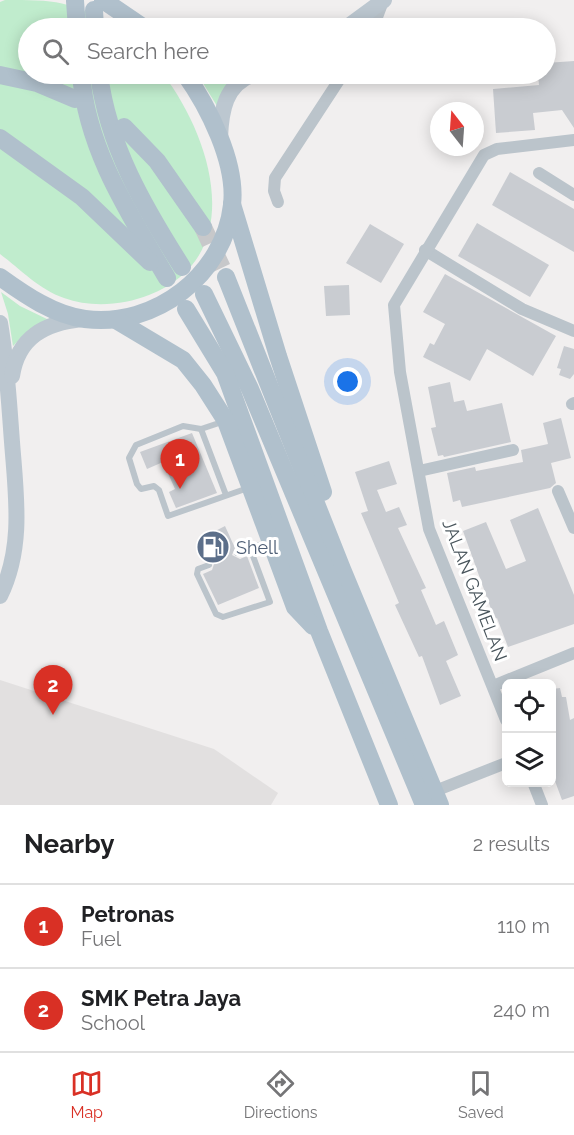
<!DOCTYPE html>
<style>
:root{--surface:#fff;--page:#f2f2f2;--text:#202124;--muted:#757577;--line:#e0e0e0;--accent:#d93025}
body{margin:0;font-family:Raleway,sans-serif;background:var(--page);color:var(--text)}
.controls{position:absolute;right:18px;bottom:18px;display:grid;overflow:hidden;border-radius:9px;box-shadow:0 3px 15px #0003}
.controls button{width:54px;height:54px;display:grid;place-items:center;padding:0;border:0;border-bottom:2px solid var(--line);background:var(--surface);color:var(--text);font:30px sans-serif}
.compass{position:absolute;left:430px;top:102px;width:54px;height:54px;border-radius:50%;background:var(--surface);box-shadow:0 3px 15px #0003;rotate:343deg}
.you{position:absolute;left:348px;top:382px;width:21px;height:21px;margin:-15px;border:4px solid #fff;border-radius:50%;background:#1a73e8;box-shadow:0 0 0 9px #1a73e833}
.badge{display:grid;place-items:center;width:39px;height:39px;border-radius:50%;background:var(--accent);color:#fff;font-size:20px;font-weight:700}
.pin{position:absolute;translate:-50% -50px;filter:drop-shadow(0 2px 3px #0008)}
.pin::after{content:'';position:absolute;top:32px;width:21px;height:18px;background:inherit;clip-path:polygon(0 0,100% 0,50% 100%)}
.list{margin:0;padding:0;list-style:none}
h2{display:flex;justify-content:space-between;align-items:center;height:78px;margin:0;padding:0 24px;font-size:26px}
h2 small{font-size:20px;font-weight:400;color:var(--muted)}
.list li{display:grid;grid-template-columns:39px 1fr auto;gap:18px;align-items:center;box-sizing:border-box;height:84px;padding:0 24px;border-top:2px solid var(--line)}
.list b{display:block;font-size:22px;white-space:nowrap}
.list p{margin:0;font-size:20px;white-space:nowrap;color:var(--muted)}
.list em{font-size:20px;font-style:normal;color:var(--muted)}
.icon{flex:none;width:33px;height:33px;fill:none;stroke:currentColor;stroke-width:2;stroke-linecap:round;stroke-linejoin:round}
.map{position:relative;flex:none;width:574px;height:805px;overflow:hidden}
.search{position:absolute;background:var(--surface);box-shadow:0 3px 15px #0003;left:18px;right:18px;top:18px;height:66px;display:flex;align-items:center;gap:15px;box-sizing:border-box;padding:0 21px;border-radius:33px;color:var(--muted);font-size:22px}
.sheet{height:246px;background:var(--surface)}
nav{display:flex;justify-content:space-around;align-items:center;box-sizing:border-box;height:84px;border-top:2px solid var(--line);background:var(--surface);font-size:16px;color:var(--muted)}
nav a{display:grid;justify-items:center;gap:3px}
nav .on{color:var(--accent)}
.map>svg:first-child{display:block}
.education{fill:#e2e0e0}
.green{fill:#c0eccd}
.building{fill:#c9ccd1}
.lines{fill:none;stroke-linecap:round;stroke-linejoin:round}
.primary-tunnel{stroke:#c7c8ca;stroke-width:18;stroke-dasharray:18 9;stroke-linecap:butt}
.service{stroke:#bbc4cb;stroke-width:6}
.minor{stroke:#bbc4cb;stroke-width:12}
.secondary{stroke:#bcc7d0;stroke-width:16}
.primary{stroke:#b0c0cc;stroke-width:18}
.labels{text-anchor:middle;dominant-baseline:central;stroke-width:6;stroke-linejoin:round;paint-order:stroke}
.service-label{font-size:18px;fill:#4e5e75;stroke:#fff;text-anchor:start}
.street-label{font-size:18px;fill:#48545b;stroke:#fff}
</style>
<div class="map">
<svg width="574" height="805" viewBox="0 0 574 805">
<rect width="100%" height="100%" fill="#f1efef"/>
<polygon class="education" points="0,680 214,749 278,793 271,805 0,805"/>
<g class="green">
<path d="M5,0C54,0 72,0 113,28H28V74H163C212,138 249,256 149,295C124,305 91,308 64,298C40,290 20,269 0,254V2Z"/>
<polygon points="198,75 231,81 217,106"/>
<polygon points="1,292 20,306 49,320 24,335 13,346 8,314"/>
</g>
<g class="building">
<polygon points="574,61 574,128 562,110 533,113 535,130 496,133 493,89 539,85 538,74 546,74 546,63"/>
<polygon points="510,172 574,209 574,252 492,205"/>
<polygon points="477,223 549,265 530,297 458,256"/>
<polygon points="370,224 404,244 381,283 346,263"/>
<polygon points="445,274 556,336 533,376 487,349 470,381 423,357 430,343 434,345 445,324 423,312"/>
<polygon points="349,285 350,315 326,316 324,286"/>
<polygon points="564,346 574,349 574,374 570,379 559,375 561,369 557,368"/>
<polygon points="450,382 454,402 464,400 467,411 502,403 511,442 444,457 443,455 438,456 431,428 436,427 428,387"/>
<polygon points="561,418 571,458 551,463 556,483 550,488 462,507 460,500 453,502 447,473 475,467 476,471 523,462 521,450 548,444 543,423"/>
<polygon points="192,433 217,493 176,508 169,492 175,489 163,462 147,469 140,452"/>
<polygon points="389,461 397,484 377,490 386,512 399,507 407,525 398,528 426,588 421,590 436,625 444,621 458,655 446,661 461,696 440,705 422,656 419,657 395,605 399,603 361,513 368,511 355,472"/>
<polygon points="538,508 574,595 574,624 508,647 497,618 491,621 487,611 491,609 463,531 486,522 506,569 526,561 510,520"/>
<polygon points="225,526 235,548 232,555 240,559 247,556 259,588 218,605 203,574 212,570 214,564 207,560 198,540"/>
<polygon points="560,688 562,697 566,697 570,720 574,718 574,796 562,800 552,773 552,689"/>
</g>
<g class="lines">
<polyline class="primary-tunnel" points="203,227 226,277"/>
<g class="service">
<polyline points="225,421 201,429 183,426 136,445 129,458 137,484 141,489 154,486 159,490 168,516 248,488"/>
<polyline points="201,429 226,495"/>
<polyline points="237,553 268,542"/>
<polyline points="209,565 198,569 197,574 216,614 223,617 270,602 250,548"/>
</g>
<g class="minor">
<polyline points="373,28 383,1"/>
<polyline points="539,173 574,195"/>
<polyline points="278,202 274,191 275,178 343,74"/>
<polyline points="425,250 522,309 574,331"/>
<polyline points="572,404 574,403"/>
<polyline points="419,471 513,450"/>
<polyline points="558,491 574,528"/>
<polyline points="493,686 574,653"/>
<polyline points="506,720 429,529 400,372 394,305 484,155 497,149 574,140"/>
<polyline points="533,782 542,805"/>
<polyline points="435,791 506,763"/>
</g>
<g class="secondary">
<polyline points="346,28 384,0"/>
<path d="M220,138C221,111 225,84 254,74"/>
<path d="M0,323C7,363 9,403 12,442C16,495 24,547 0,596"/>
<path d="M12,376C18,337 45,323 82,319"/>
</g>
<g class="primary">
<polyline points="103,0 144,28"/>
<polyline points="75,1 77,28"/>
<polyline points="94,10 95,28"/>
<path d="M81,74C87,150 129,213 167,278"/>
<path d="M99,74C108,146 144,207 182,267"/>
<polyline points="0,75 37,83 75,99"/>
<polyline points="124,127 157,161 203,227"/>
<polyline points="0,138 82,197 150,262"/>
<polyline points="232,204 278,356 323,492"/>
<path d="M0,277C25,295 54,315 85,319C155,328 224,275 232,205C237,163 208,106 185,74"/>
<polyline points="226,277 342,569 440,805"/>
<polyline points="204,294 250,389 424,805"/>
<polyline points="186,309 225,373 319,631 389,805"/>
<polyline points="116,320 183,360 203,385 226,421 295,607 313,626"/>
</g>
</g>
<defs>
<symbol id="fuel-disc" viewBox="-11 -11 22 22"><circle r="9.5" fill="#5c6f8a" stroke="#fff"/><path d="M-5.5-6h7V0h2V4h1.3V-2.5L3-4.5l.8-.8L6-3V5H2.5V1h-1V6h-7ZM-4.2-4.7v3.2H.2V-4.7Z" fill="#fff"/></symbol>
</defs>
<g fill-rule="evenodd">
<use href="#fuel-disc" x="194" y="528" width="38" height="38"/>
</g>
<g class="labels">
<g class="service-label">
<text x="236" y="547">Shell</text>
</g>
<g class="street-label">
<text transform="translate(475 590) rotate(69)">JALAN GAMELAN</text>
</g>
</g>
</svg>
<div class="controls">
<button><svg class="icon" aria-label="locate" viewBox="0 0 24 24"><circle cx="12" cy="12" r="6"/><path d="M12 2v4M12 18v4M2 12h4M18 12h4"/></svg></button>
<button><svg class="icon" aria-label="layers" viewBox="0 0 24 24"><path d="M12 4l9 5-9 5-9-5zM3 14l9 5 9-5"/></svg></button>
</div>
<svg class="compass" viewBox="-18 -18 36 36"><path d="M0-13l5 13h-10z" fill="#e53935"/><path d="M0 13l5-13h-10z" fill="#757577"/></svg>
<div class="you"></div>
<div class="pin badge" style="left:180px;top:489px">1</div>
<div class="pin badge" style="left:53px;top:715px">2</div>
<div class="search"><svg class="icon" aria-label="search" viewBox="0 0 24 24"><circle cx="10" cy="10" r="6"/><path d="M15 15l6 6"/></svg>Search here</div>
</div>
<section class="sheet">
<h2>Nearby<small>2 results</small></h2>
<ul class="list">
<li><span class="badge">1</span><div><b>Petronas</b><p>Fuel</p></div><em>110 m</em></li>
<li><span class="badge">2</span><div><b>SMK Petra Jaya</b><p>School</p></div><em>240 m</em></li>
</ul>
</section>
<nav>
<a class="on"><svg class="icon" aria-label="map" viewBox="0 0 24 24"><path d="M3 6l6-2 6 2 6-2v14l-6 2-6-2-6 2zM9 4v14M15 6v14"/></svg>Map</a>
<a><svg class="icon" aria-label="directions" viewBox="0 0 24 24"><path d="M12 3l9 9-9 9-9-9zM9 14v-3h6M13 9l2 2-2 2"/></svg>Directions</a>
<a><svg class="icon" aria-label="saved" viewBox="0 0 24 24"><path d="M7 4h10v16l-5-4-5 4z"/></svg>Saved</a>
</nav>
